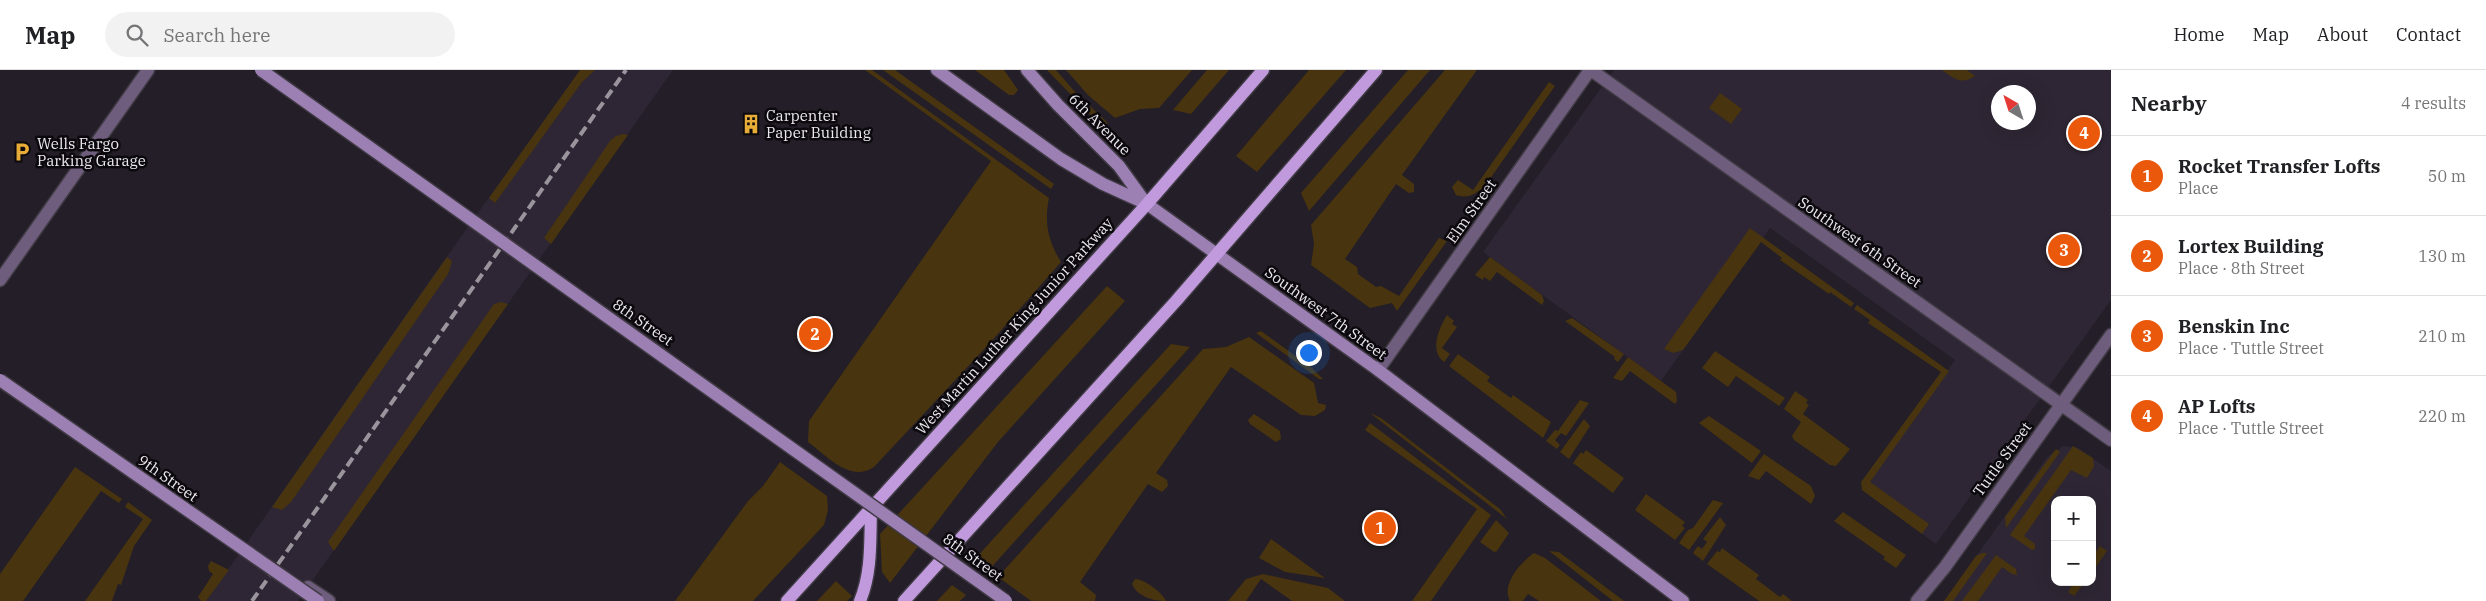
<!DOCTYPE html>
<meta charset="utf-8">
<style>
:root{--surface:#fff;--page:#f2f2f2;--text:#202124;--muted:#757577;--line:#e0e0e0;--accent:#ea580c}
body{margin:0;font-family:"IBM Plex Serif",serif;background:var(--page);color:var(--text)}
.controls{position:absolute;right:15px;bottom:15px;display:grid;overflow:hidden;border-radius:10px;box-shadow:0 5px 20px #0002}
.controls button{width:45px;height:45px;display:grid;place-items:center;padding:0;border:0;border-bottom:1px solid var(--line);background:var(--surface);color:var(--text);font:25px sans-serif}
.compass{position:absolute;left:1991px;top:15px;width:45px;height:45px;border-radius:50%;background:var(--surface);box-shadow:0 5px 20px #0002;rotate:321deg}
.you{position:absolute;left:1308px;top:282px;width:18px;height:18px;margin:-12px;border:4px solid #fff;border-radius:50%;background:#1a73e8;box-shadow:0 0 0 8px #1a73e833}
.badge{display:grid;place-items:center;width:32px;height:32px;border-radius:50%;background:var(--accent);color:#fff;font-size:16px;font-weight:700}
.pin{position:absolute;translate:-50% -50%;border:2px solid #fff;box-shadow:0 1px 5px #0006}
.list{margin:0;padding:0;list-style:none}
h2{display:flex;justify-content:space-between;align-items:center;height:65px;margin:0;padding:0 20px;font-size:21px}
h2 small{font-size:16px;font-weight:400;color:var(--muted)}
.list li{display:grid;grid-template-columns:32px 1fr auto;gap:15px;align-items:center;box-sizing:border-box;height:80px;padding:0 20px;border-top:1px solid var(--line)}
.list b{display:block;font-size:19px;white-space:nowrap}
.list p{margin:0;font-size:16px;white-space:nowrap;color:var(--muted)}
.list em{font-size:16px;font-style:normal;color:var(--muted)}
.icon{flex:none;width:28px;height:28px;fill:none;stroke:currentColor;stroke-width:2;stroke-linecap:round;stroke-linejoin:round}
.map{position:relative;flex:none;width:2111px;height:531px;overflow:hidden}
header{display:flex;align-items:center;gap:30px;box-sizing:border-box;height:70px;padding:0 25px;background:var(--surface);border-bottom:1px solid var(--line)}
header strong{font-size:24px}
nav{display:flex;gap:28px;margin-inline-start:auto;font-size:18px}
.search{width:350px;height:45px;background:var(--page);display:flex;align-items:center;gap:12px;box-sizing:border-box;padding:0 18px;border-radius:28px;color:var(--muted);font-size:19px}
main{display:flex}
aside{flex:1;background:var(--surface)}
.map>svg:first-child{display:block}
.built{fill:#2e2634;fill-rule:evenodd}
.green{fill:#48340f}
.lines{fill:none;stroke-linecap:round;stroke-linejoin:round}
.minor-casing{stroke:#3f3a43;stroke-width:15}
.tertiary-casing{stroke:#3f3a43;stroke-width:15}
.secondary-casing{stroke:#3f3a43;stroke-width:15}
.primary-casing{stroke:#3f3a43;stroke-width:15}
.minor{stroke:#6f5d7d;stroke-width:12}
.tertiary{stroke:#6f5d7d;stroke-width:12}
.secondary{stroke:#9c7fb3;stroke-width:12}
.primary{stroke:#c09adc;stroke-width:12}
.rail{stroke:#9a959d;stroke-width:4;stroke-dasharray:10 5;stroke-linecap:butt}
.secondary-bridge-casing{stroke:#3f3a43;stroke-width:15;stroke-linecap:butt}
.secondary-bridge{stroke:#9c7fb3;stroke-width:12}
.labels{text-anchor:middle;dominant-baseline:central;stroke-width:5;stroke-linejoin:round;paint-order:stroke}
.poi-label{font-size:15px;fill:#ede9f0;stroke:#0b090d;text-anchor:start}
.street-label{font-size:15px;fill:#ede9f0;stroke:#0b090d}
</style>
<header>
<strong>Map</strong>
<div class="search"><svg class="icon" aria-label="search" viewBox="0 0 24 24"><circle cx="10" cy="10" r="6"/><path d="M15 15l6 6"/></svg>Search here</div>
<nav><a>Home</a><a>Map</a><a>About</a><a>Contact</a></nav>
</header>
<main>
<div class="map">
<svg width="2111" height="531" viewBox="0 0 2111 531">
<rect width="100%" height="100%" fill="#231e27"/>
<g class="built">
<polygon points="580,0 673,0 298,531 206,531 433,206"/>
<path d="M1614,0H2111V230L1936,474L1862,420L1955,290L1770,158L1661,311L1483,182ZM1998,22H2028V52H1998Z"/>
<path d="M2063,376L2078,378L2111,401V531H1944L2048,386ZM2055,430H2092V512H2055Z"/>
</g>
<g class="green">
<polygon points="580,0 595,0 582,12 495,133 489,128"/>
<path d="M865,0H872L1049,128C1044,152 1048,171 1061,192L989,274L874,397C850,413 827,386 808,372L809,351L991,91Z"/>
<polygon points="883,0 895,0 1054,114 1051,119"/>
<polygon points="975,0 1004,0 1018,20 1014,25 1009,25"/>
<polygon points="1047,0 1056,0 1076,23 1108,53 1102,57"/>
<polygon points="1066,0 1192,0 1159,38 1140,39 1115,48 1088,25"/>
<polygon points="1207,0 1229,0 1191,44 1173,40"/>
<polygon points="1309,0 1346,0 1257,102 1236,86"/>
<polygon points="1408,0 1430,0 1309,141 1301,123"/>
<polygon points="1445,0 1477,0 1402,105 1414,114 1414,122 1409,123 1396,114 1345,189 1357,197 1358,204 1376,217 1381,216 1399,226 1439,168 1447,171 1397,241 1392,233 1370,238 1311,195 1314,174 1311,155"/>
<path d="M1942,0H1967L1975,6C1961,15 1955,9 1942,0Z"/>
<path d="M1549,12L1555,16L1485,116C1476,124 1468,129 1456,125L1452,117L1458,110L1473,120Z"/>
<polygon points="1720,23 1742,39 1731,54 1709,38"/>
<polygon points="623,64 628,65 551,174 544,168 610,71 616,66"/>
<polygon points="1750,158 1854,233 1851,237 1830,222 1829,224 1780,190 1782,188 1761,172 1683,280 1673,283 1664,279"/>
<polygon points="447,187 452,191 448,204 291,432 282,440 272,437"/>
<polygon points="1490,187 1542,225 1544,231 1542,235 1497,202 1490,211 1484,207 1483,210 1475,205"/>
<polygon points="1107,216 1125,231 998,372 890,513 882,502 880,464"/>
<polygon points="501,232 508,234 334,481 328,472 494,234"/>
<polygon points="1857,235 1949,301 1870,412 1929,454 1922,464 1862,420 1861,412 1864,408 1941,302 1868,253 1870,250 1854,239"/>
<path d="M1447,245L1454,251L1452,254L1457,257L1442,278L1450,284L1444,292C1429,281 1439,258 1447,245Z"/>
<polygon points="1572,248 1624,284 1618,292 1614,289 1615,287 1565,251"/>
<polygon points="1261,261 1312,298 1323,309 1319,309 1256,263"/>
<polygon points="1249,267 1314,313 1318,333 1326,335 1325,340 1315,346 1301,345 1231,297 1156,403 1167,410 1168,416 1162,422 1148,414 1080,512 1096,525 1095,531 1031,531 998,507 1203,279 1226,277"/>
<polygon points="1171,274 1190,277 988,501 974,490"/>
<polygon points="1715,281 1785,328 1779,336 1736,306 1728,317 1702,298"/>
<polygon points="1458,284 1490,307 1487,311 1511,328 1513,325 1551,352 1543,368 1449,296"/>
<polygon points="1628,287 1676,322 1677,331 1675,334 1630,301 1622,311 1613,308"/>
<polygon points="1795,321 1808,330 1806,333 1809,335 1803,344 1850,379 1836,396 1830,395 1794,370 1792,366 1801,352 1784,339"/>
<polygon points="1580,330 1589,333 1566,366 1561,363 1555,370 1560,375 1557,379 1546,371 1555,360 1558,361"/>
<polygon points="1370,343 1381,348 1500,439 1507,449"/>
<polygon points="1254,344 1280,361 1281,369 1276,372 1273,370 1250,354 1248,350"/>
<polygon points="1709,346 1761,381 1752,393 1699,353"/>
<polygon points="1584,349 1590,356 1569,389 1560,382"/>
<polygon points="1370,353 1491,445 1431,531 1412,531 1477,439 1365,360"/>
<polygon points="2073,376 2093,388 2094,396 2087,408 2071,400 2024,466 2035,474 2035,479 2032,480 2010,465"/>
<polygon points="2056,379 2060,382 2006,458 2005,447"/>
<polygon points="1586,380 1624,408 1613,423 1573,393 1581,382 1583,384"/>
<polygon points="1764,384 1811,416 1815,426 1811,434 1766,401 1759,410 1748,406"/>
<polygon points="780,392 827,426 828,440 824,455 753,531 675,531 748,431 763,416"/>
<polygon points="75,397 122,429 119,433 101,421 23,531 0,531 0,504"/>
<polygon points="1646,424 1685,452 1682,456 1685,458 1675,470 1635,440"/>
<polygon points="1713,430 1723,433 1689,480 1679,473 1688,460 1693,458"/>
<polygon points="128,432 152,450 134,476 121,515 118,514 112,531 85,531 143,449 125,437"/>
<polygon points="1843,442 1906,485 1896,498 1883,489 1885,487 1834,451"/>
<polygon points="1720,447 1726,455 1703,491 1693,483 1698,476 1702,479 1707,472 1703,469"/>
<polygon points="1496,450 1509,463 1497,481 1494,482 1480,472"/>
<polygon points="1271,469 1325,508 1285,502 1259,488"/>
<polygon points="2100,476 2107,481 2092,502 2092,487"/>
<polygon points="1722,478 1759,505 1756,509 1780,527 1783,524 1792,531 1759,531 1707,494 1717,481 1720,482"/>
<polygon points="1549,481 1559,482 1624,531 1613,531"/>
<path d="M1534,483L1545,488L1601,531H1539L1528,524L1523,531H1510C1501,514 1520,493 1534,483Z"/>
<polygon points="1982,483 1987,483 1953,531 1944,531 1976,486"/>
<polygon points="1996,485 2016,499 2017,505 2012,504 2002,497 1978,531 1962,531"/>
<polygon points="211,491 229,500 206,531 201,531 198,527 213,504 209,501 208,496"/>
<polygon points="1263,504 1328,518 1345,531 1292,531 1261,509 1246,531 1228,531 1246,509"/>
<path d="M1135,509C1144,509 1163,523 1166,531C1153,531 1138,527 1132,514Z"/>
<polygon points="836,511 852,526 847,531 817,531"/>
<polygon points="2074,512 2085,512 2074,526 2068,522"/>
<polygon points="952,515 966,525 960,531 937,531"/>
</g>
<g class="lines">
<defs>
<g id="minor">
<polyline points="1591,0 2111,370"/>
<polyline points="0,210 148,0"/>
<polyline points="1378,300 1590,0"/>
<polyline points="308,517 329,531"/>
</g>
<polyline id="tertiary" points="1917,531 1945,497 2111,265"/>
<g id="secondary">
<polyline points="937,0 1061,89 1103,114 1147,134 1378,300 1683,531"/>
<polyline points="1027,0 1058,35 1119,96 1145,132"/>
</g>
<g id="primary">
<polyline points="787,531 1147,134 1263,0"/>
<path d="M860,531C872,502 870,471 871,440"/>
<polyline points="904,531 1176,231 1376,0"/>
</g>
</defs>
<use href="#minor" class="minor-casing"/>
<use href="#tertiary" class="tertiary-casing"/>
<use href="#secondary" class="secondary-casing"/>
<use href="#primary" class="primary-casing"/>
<use href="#minor" class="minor"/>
<use href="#tertiary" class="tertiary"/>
<use href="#secondary" class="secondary"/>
<use href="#primary" class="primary"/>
<polyline class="rail" points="252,531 626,0"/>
<defs>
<g id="secondary-bridge">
<polyline points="261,0 1006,531"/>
<polyline points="0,310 318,531"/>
</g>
</defs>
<use href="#secondary-bridge" class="secondary-bridge-casing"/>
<use href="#secondary-bridge" class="secondary-bridge"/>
</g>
<defs>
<symbol id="building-bare" viewBox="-9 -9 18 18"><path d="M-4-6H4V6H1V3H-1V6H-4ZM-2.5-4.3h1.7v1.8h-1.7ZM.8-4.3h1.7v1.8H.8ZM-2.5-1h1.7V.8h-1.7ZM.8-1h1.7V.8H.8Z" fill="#e7ac37" stroke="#0b090d" stroke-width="2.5" paint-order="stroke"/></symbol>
<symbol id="parking-bare" viewBox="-9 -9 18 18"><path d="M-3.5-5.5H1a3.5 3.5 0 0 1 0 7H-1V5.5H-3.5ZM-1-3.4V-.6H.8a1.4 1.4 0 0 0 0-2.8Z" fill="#e7ac37" stroke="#0b090d" stroke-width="2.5" paint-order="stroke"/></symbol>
</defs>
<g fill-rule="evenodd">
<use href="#building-bare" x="737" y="40" width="28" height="28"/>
<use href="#parking-bare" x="8" y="68" width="28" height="28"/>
</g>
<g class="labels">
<g class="poi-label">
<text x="766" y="45">Carpenter<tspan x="766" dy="17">Paper Building</tspan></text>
<text x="37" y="73">Wells Fargo<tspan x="37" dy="17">Parking Garage</tspan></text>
</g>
<g class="street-label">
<text transform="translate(1100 54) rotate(45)">6th Avenue</text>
<text transform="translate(1471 141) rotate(-55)">Elm Street</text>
<text transform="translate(1860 172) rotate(35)">Southwest 6th Street</text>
<text transform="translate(1326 243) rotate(36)">Southwest 7th Street</text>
<text transform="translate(643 252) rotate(35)">8th Street</text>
<text transform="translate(1014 256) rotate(-48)">West Martin Luther King Junior Parkway</text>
<text transform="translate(2002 389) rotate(-54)">Tuttle Street</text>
<text transform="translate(168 408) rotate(35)">9th Street</text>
<text transform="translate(973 487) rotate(36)">8th Street</text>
</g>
</g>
</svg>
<div class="controls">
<button>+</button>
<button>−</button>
</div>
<svg class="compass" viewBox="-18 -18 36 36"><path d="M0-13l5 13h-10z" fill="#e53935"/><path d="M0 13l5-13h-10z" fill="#757577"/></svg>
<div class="you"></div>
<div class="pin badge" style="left:1380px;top:458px">1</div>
<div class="pin badge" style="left:815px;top:264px">2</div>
<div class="pin badge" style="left:2064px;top:180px">3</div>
<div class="pin badge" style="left:2084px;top:63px">4</div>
</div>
<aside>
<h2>Nearby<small>4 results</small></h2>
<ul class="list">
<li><span class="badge">1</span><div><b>Rocket Transfer Lofts</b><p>Place</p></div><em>50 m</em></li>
<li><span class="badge">2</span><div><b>Lortex Building</b><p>Place · 8th Street</p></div><em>130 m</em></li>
<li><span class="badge">3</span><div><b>Benskin Inc</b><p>Place · Tuttle Street</p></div><em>210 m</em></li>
<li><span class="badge">4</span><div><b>AP Lofts</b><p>Place · Tuttle Street</p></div><em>220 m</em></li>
</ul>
</aside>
</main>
